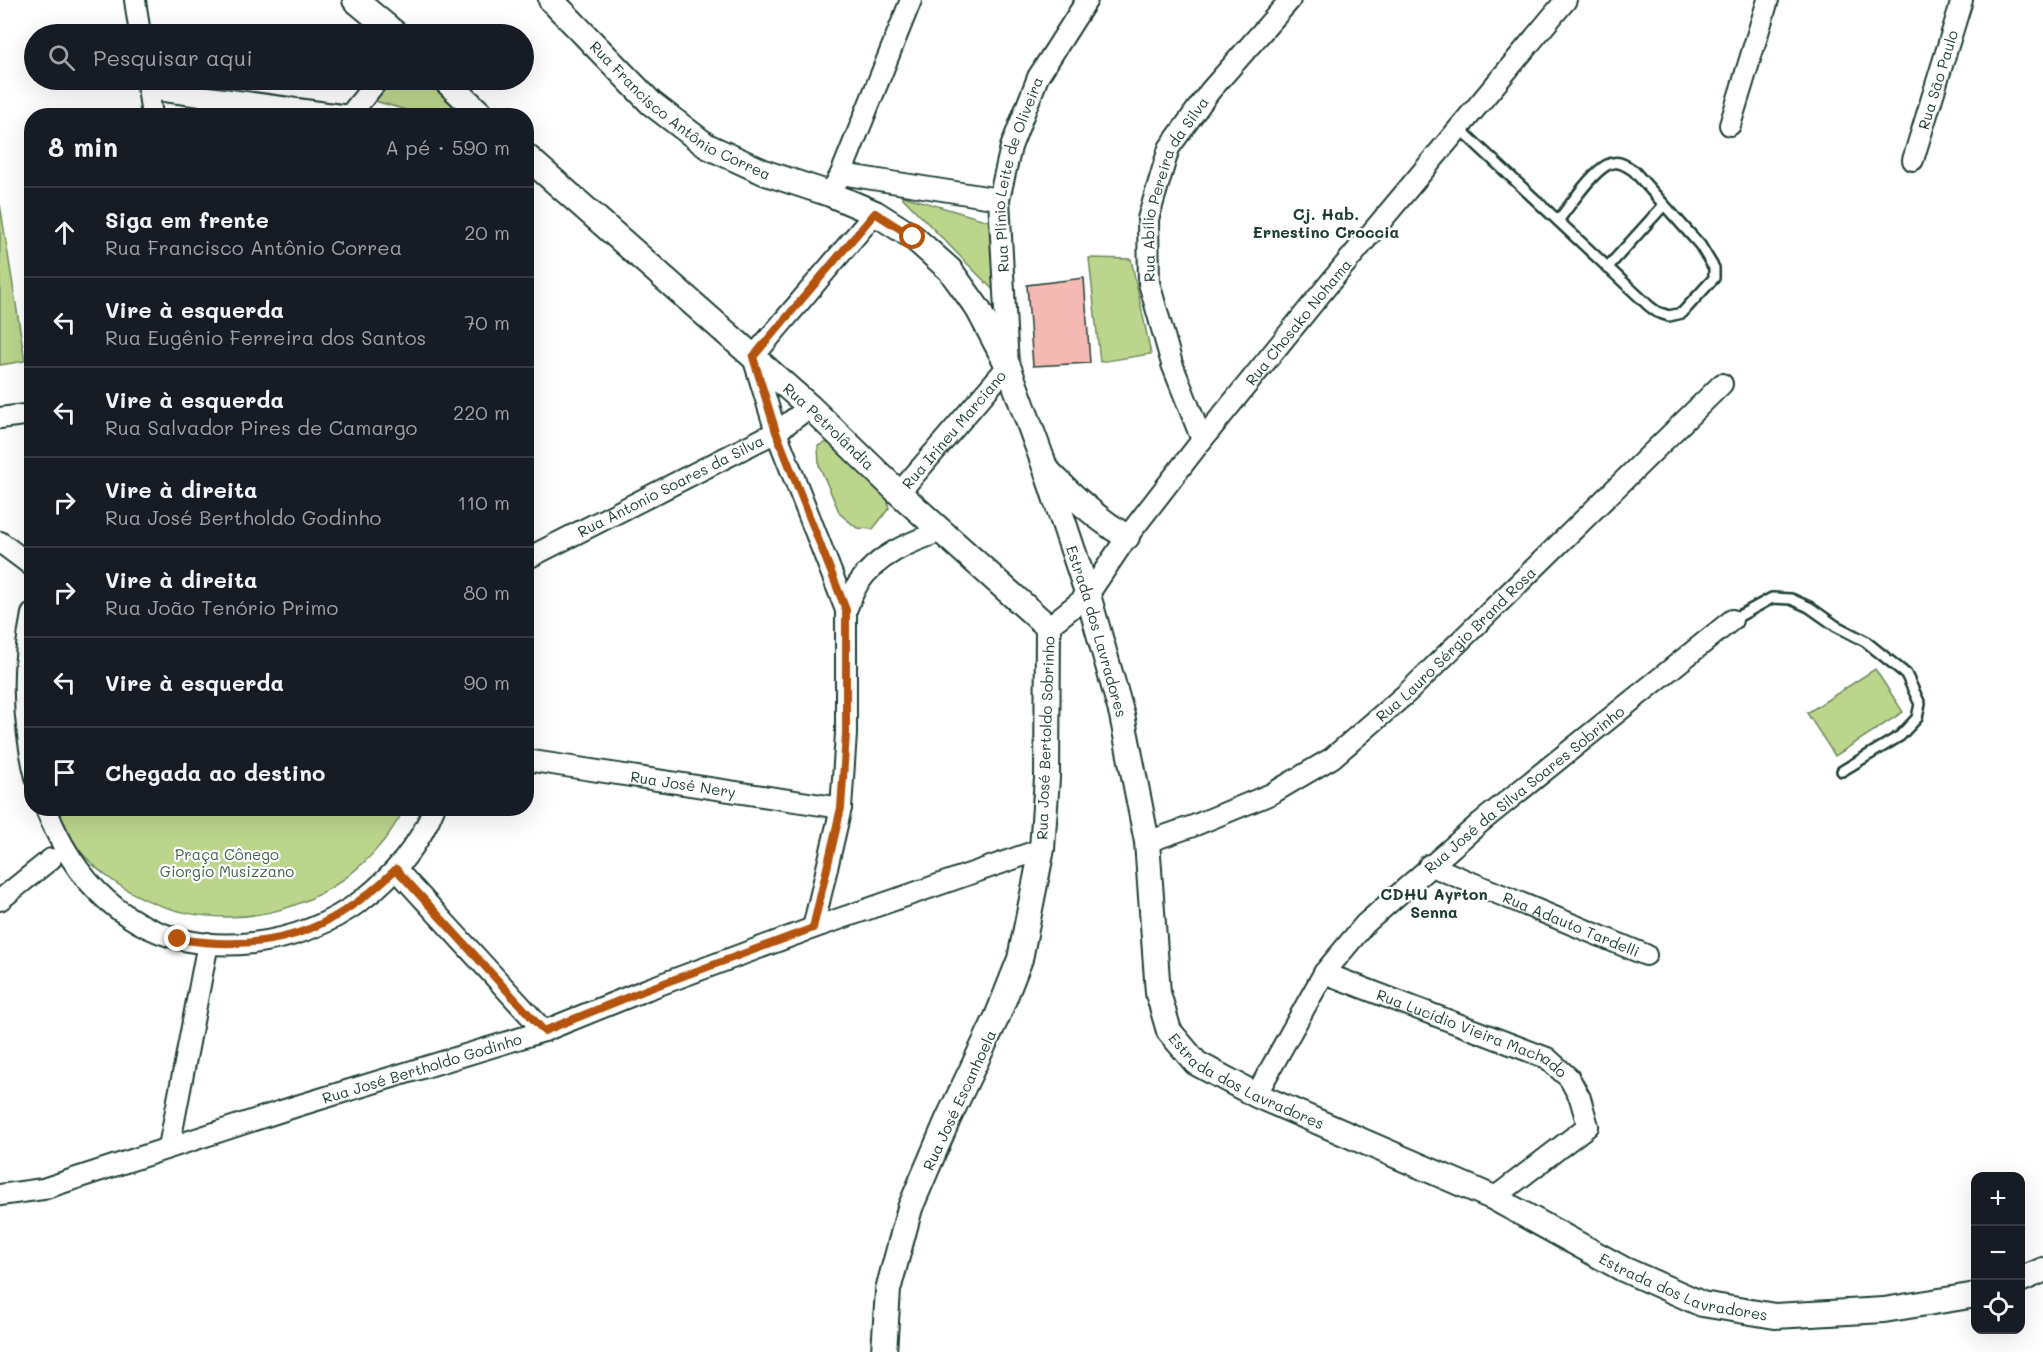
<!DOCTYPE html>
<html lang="pt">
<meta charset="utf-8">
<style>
:root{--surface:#171b24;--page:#20242c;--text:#f1f3f6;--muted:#9ea1a6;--line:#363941}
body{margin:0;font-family:Mali,sans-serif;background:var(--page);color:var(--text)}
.controls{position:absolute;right:18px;bottom:18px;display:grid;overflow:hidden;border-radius:12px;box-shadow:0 6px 24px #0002}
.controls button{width:54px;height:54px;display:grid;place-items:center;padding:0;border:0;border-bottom:2px solid var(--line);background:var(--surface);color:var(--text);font:30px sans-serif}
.stop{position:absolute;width:18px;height:18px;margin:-14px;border:4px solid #b45309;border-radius:50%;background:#fff}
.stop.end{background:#b45309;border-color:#fff;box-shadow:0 2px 6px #0008}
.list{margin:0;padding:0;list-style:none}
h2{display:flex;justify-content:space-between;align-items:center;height:78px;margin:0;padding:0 24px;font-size:26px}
h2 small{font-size:20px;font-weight:400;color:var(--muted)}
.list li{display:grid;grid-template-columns:39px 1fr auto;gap:18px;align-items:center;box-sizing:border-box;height:90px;padding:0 24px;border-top:2px solid var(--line)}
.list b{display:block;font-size:22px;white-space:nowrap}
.list p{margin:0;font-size:20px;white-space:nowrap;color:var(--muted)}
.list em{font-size:20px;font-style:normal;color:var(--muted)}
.icon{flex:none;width:33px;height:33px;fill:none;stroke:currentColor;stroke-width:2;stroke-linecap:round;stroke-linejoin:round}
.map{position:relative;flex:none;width:2043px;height:1352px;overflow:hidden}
.search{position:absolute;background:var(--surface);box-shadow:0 6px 24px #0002;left:24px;top:24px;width:510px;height:66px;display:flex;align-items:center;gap:15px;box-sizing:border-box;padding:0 21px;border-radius:33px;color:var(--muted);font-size:22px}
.panel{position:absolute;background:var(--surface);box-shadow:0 6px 24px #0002;left:24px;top:108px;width:510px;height:708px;border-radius:24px}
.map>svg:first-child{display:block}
.green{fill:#bcd58c;stroke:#6e8960;stroke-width:1.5}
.building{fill:#f5b9b4;stroke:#1f3d34;stroke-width:1.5}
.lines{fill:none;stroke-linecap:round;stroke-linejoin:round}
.service-casing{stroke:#1f3d34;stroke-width:14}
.minor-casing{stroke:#1f3d34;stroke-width:24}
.tertiary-casing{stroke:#1f3d34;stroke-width:28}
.service{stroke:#fff;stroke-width:9}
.minor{stroke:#fff;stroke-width:20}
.tertiary{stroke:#fff;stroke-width:24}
.route{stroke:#b45309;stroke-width:8}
.labels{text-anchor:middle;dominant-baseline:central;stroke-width:4.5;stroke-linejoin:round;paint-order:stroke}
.street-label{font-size:15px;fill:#1f3d34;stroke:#fff}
.park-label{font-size:15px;fill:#46634a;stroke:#fff}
.neighbourhood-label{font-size:16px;font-weight:bold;fill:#1f3d34;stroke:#fff}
</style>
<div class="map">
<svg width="2043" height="1352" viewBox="0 0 2043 1352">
<rect width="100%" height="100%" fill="#fff"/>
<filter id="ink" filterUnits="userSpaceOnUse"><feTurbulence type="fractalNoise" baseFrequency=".0167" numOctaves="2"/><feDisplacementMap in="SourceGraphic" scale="12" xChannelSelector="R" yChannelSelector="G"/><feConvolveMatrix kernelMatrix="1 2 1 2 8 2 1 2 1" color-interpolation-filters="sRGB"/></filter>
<g filter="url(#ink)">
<g class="green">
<polygon points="381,80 433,80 461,115 423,115 365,98"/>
<polygon points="900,195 992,222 1000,297"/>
<polygon points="0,204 25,361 0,365"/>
<polygon points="1089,258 1131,259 1151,354 1100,362"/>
<polygon points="824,443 842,443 886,492 889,508 873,529 857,528 840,514 819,465 818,446"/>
<polygon points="1875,669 1903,712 1835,756 1807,713"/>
<path d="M50,809H404C347,919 204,952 105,875C82,857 65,834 50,809Z"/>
</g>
<polygon class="building" points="1084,278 1090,363 1033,366 1027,285"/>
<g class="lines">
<defs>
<g id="service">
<path d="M1459,128L1649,306L1657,312L1669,316L1682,313L1714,278V268L1700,245L1634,171C1628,167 1621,161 1613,163C1596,165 1569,207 1558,221"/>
<polyline points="1607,268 1664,205"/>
<polyline points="1732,620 1772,598 1791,599 1809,607 1836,626 1865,641 1906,674 1920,704 1917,718 1900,736 1842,771"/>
</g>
<g id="minor">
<polyline points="135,0 140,34"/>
<polyline points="147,80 152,116"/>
<polyline points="149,89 349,116 378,80"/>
<polyline points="1730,125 1768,0"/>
<path id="s1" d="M1913,160L1962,0"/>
<polyline points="841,174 911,0"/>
<polyline points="835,185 841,174 999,199"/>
<polyline points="0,418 32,414"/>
<path id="s2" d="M1202,440L1172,364L1149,283L1148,219L1169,148L1210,91L1290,0"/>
<path id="s3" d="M899,493L1008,366L999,199L1011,147L1038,77L1087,0"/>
<polyline points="0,542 32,566"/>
<path id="s4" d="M526,559L776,432L810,407"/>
<path d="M846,610C850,601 853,592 858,584C877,555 910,542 942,531"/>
<path d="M32,614C0,772 74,964 253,943C293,938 330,924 362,900C392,877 420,845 434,808"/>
<path id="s5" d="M1048,627L1088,595L1127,537L1202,440L1332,280L1566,0"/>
<path id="s6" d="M526,760L841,808"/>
<path id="s7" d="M1147,842L1193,826L1271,794L1332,758L1407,693L1722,384"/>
<path id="s8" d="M1429,865L1646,955"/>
<polyline points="396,869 544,1031"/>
<polyline points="0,900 51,859"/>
<polyline points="813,928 841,808 846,734 846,610 776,432 753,357 875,213"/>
<path id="s9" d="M1324,973L1547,1058L1569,1078L1580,1098L1588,1126L1494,1198"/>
<path id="s10" d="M1256,1095L1324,973L1365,924L1481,822L1732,620"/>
<polyline points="169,1147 208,943"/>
<path id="s11" d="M0,1195L43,1189L297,1106L544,1031L648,989L813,928L1042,849"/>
</g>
<g id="tertiary">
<polyline points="355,0 396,34"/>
<path id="s12" d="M551,0L651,103L707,146L766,173L830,194L875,213L913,237L950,270L978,309L1008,366L1045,467L1088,595L1122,715L1147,842L1158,993L1169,1031L1196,1063L1256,1095L1494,1198L1623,1269L1702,1304L1775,1316L1884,1310L1976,1295"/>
<polyline points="445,80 483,116"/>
<path id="s13" d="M526,156L810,407L899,493L1048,627L1047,778L1042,849L1020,959L997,1017L948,1119L910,1208L888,1290L884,1352"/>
<path d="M1051,474C1075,499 1098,520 1127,537"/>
<polyline points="2020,1280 2043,1270"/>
</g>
</defs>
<use href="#service" class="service-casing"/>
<use href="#minor" class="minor-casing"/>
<use href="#tertiary" class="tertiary-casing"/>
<use href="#service" class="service"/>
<use href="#minor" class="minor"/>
<use href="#tertiary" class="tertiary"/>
</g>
</g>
<g class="lines" filter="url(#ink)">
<path class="route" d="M178,939C269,953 330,934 396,869L544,1031L648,989L813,928L841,808L846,734V610L776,432L753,357L875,213L913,237"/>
</g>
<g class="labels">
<g class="street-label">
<text stroke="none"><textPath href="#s1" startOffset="84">Rua São Paulo</textPath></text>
<text stroke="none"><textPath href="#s12" startOffset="172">Rua Francisco Antônio Correa</textPath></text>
<text stroke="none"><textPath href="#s3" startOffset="362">Rua Plínio Leite de Oliveira</textPath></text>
<text stroke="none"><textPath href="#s2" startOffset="266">Rua Abílio Pereira da Silva</textPath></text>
<text stroke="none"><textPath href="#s5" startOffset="396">Rua Chosako Nohama</textPath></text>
<text stroke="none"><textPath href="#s13" startOffset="406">Rua Petrolândia</textPath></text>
<text stroke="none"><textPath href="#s3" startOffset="84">Rua Irineu Marciano</textPath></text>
<text stroke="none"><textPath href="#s4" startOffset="162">Rua Antonio Soares da Silva</textPath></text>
<text stroke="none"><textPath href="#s12" startOffset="882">Estrada dos Lavradores</textPath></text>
<text stroke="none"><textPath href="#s7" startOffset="372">Rua Lauro Sérgio Brand Rosa</textPath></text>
<text transform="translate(1045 738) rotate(-88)">Rua José Bertoldo Sobrinho</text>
<text stroke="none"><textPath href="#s6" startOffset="159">Rua José Nery</textPath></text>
<text stroke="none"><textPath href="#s10" startOffset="412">Rua José da Silva Soares Sobrinho</textPath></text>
<text stroke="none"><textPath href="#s8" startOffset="154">Rua Adauto Tardelli</textPath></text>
<text stroke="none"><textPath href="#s9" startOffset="160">Rua Lucídio Vieira Machado</textPath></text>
<text stroke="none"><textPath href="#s11" startOffset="441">Rua José Bertholdo Godinho</textPath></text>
<text stroke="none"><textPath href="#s12" startOffset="1384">Estrada dos Lavradores</textPath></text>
<text transform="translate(959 1100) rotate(-65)">Rua José Escanhoela</text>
<text stroke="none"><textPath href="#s12" startOffset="1870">Estrada dos Lavradores</textPath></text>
</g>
<g class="park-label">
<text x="227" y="854">Praça Cônego<tspan x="227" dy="17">Giorgio Musizzano</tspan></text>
</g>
<g class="neighbourhood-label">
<text x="1326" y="213">Cj. Hab.<tspan x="1326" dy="18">Ernestino Croccia</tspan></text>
<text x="1434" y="893">CDHU Ayrton<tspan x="1434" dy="18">Senna</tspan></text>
</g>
</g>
</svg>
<div class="controls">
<button>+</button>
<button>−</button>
<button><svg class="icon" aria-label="locate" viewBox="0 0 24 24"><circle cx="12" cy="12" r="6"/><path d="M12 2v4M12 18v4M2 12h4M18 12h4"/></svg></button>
</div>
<div class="stop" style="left:913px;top:237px"></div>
<div class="stop end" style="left:178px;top:939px"></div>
<div class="search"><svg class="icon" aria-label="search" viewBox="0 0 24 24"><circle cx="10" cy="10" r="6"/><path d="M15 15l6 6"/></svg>Pesquisar aqui</div>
<section class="panel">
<h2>8 min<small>A pé · 590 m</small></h2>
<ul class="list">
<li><svg class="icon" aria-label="ahead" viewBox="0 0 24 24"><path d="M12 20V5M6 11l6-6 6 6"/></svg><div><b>Siga em frente</b><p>Rua Francisco Antônio Correa</p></div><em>20 m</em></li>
<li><svg class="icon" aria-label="left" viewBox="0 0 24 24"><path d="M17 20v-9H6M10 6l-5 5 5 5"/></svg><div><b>Vire à esquerda</b><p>Rua Eugênio Ferreira dos Santos</p></div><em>70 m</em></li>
<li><svg class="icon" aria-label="left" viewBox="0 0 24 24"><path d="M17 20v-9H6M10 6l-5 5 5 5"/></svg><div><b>Vire à esquerda</b><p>Rua Salvador Pires de Camargo</p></div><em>220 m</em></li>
<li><svg class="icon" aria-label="right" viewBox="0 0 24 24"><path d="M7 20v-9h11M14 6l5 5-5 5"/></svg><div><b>Vire à direita</b><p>Rua José Bertholdo Godinho</p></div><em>110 m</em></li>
<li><svg class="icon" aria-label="right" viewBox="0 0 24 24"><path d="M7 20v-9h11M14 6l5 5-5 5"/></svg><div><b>Vire à direita</b><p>Rua João Tenório Primo</p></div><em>80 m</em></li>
<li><svg class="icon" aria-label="left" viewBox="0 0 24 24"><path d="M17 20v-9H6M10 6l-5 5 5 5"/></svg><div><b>Vire à esquerda</b></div><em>90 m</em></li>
<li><svg class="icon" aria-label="arrive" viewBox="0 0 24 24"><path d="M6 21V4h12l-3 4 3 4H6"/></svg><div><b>Chegada ao destino</b></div></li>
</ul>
</section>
</div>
